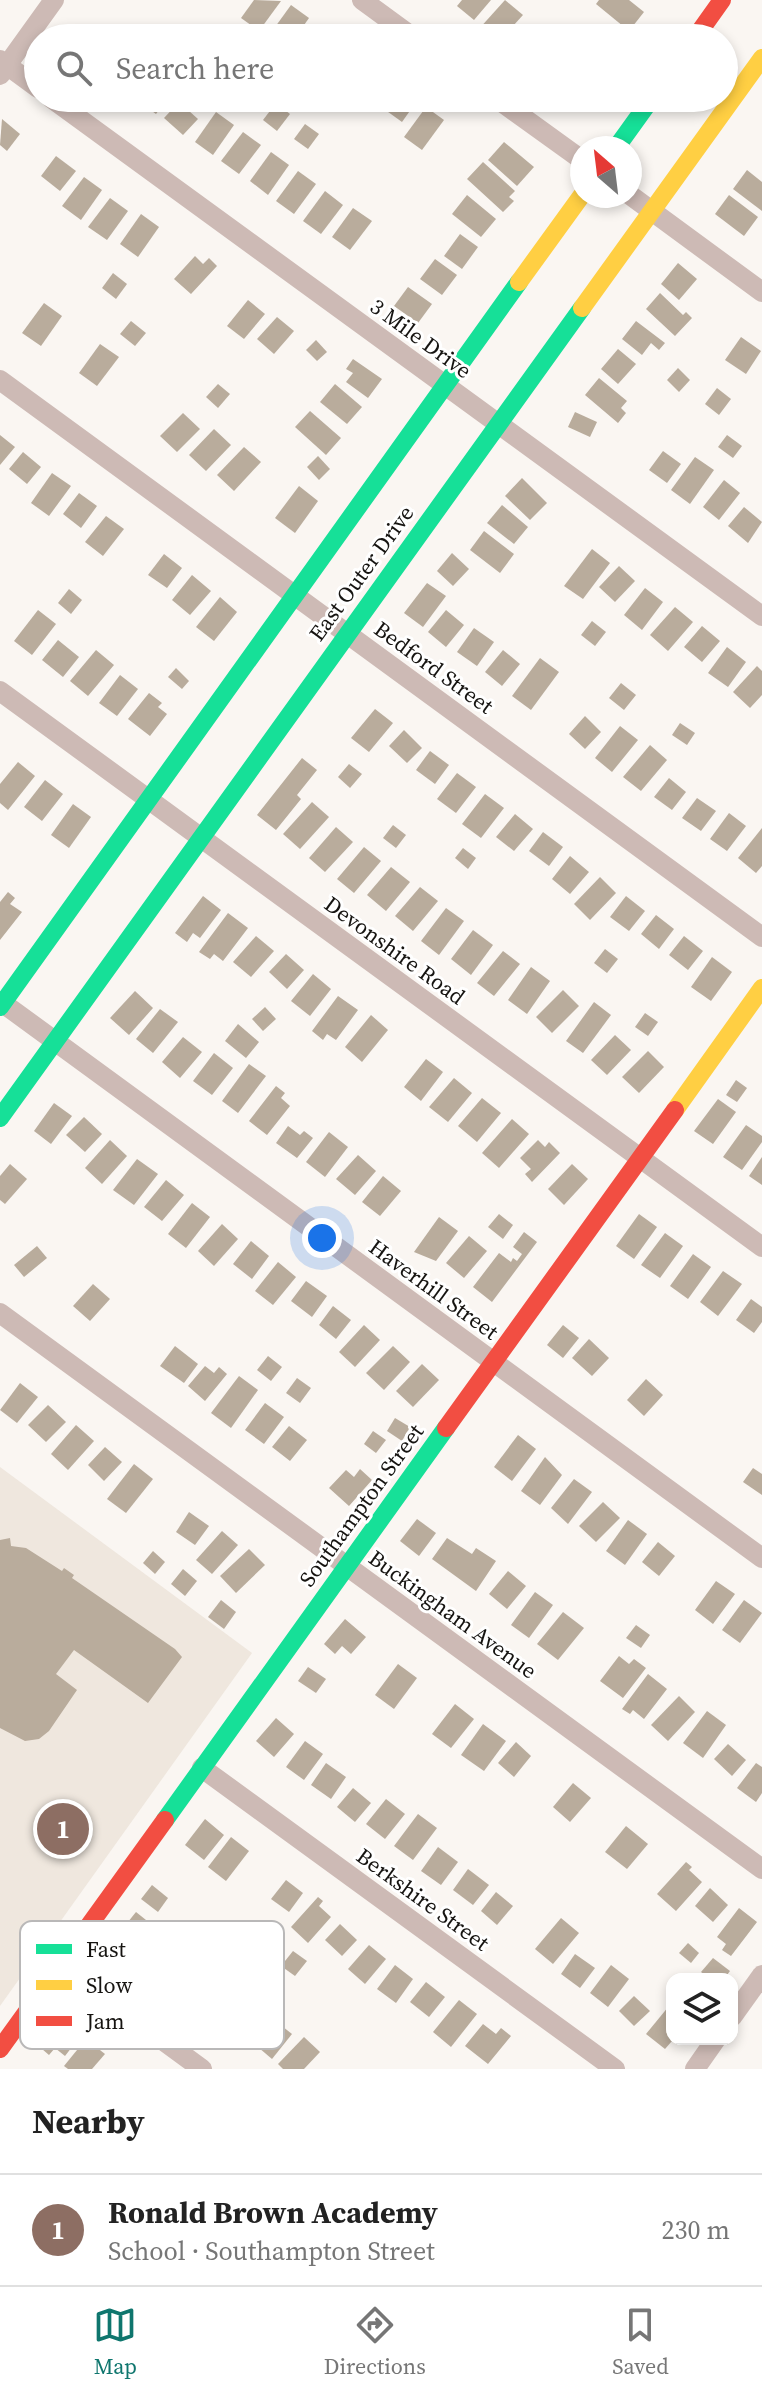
<!DOCTYPE html>
<meta charset="utf-8">
<style>
:root{--surface:#fff;--page:#f2f2f2;--text:#222;--muted:#767676;--line:#e0e0e0;--accent:#0f766e}
body{margin:0;font-family:"Source Serif 4",serif;background:var(--page);color:var(--text)}
.controls{position:absolute;right:24px;bottom:24px;display:grid;overflow:hidden;border-radius:16px;box-shadow:0 4px 12px #0003}
.controls button{width:72px;height:72px;display:grid;place-items:center;padding:0;border:0;border-bottom:2px solid var(--line);background:var(--surface);color:var(--text);font:40px sans-serif}
.compass{position:absolute;left:570px;top:136px;width:72px;height:72px;border-radius:50%;background:var(--surface);box-shadow:0 4px 12px #0003;rotate:332deg}
.you{position:absolute;left:322px;top:1238px;width:28px;height:28px;margin:-20px;border:6px solid #fff;border-radius:50%;background:#1a73e8;box-shadow:0 0 0 12px #1a73e833}
.badge{display:grid;place-items:center;width:52px;height:52px;border-radius:50%;background:var(--accent);color:#fff;font-size:26px;font-weight:700}
.pin{position:absolute;translate:-50% -50%;border:4px solid #fff;box-shadow:0 2px 8px #0006}
.list{margin:0;padding:0;list-style:none}
h2{display:flex;justify-content:space-between;align-items:center;height:104px;margin:0;padding:0 32px;font-size:34px}
h2 small{font-size:26px;font-weight:400;color:var(--muted)}
.list li{display:grid;grid-template-columns:52px 1fr auto;gap:24px;align-items:center;box-sizing:border-box;height:112px;padding:0 32px;border-top:2px solid var(--line)}
.list b{display:block;font-size:30px;white-space:nowrap}
.list p{margin:0;font-size:26px;white-space:nowrap;color:var(--muted)}
.list em{font-size:26px;font-style:normal;color:var(--muted)}
.icon{flex:none;width:44px;height:44px;fill:none;stroke:currentColor;stroke-width:2;stroke-linecap:round;stroke-linejoin:round}
.map{position:relative;flex:none;width:762px;height:2069px;overflow:hidden}
.search{position:absolute;background:var(--surface);box-shadow:0 4px 12px #0003;left:24px;right:24px;top:24px;height:88px;display:flex;align-items:center;gap:20px;box-sizing:border-box;padding:0 28px;border-radius:44px;color:var(--muted);font-size:30px}
.sheet{height:216px;background:var(--surface)}
nav{display:flex;justify-content:space-around;align-items:center;box-sizing:border-box;height:112px;border-top:2px solid var(--line);background:var(--surface);font-size:22px;color:var(--muted)}
nav a{display:grid;justify-items:center;gap:4px}
nav .on{color:var(--accent)}
.map>svg:first-child{display:block}
.built{fill:#efe7de}
.building{fill:#b9ac9c}
.lines{fill:none;stroke-linecap:round;stroke-linejoin:round}
.street{stroke:#cdbab5;stroke-width:20}
.fast{stroke:#16e098;stroke-width:18}
.slow{stroke:#ffcf43;stroke-width:18}
.jam{stroke:#f24e42;stroke-width:18}
.labels{text-anchor:middle;dominant-baseline:central;stroke-width:6;stroke-linejoin:round;paint-order:stroke}
.street-label{font-size:22px;fill:#161411;stroke:#fff}
.key{fill:#fff;stroke:#b9b8b8;stroke-width:2}
.key-label{font-size:22px;fill:#161411}
</style>
<div class="map">
<svg width="762" height="2069" viewBox="0 0 762 2069">
<rect width="100%" height="100%" fill="#faf6f2"/>
<polygon class="built" points="0,1467 252,1653 0,2006"/>
<g class="building">
<polygon points="254,0 281,1 259,31 241,18"/>
<polygon points="462,0 491,0 474,20 457,6"/>
<polygon points="505,0 523,15 502,38 487,38 478,30"/>
<polygon points="599,0 629,0 644,12 629,31 596,4"/>
<polygon points="291,5 309,18 295,38 275,38 270,34"/>
<polygon points="319,25 338,38 310,38"/>
<polygon points="606,25 625,38 596,38"/>
<polygon points="140,98 168,98 156,114 138,101"/>
<polygon points="392,98 419,98 402,122 384,109"/>
<polygon points="179,102 198,119 183,135 164,118"/>
<polygon points="276,103 290,114 277,131 263,120"/>
<polygon points="426,107 444,120 422,150 404,137"/>
<polygon points="216,112 234,125 213,155 195,142"/>
<polygon points="2,119 20,134 7,151 0,145"/>
<polygon points="305,124 319,134 308,149 294,139"/>
<polygon points="243,132 261,145 239,174 221,161"/>
<polygon points="504,142 534,167 517,186 488,160"/>
<polygon points="271,152 289,165 268,195 250,181"/>
<polygon points="56,156 76,171 60,191 41,176"/>
<polygon points="483,162 515,191 509,197 514,201 503,212 467,179"/>
<polygon points="747,170 762,182 762,211 733,189"/>
<polygon points="298,171 316,184 294,214 276,201"/>
<polygon points="84,177 102,190 81,220 62,206"/>
<polygon points="325,191 343,205 321,234 303,221"/>
<polygon points="467,195 496,219 481,237 452,214"/>
<polygon points="729,195 758,217 744,236 715,214"/>
<polygon points="110,198 128,211 107,240 88,227"/>
<polygon points="353,208 372,221 350,250 332,237"/>
<polygon points="141,214 159,227 138,257 120,244"/>
<polygon points="460,234 478,247 462,269 444,256"/>
<polygon points="195,256 203,264 209,258 217,266 191,294 174,279"/>
<polygon points="435,259 457,275 442,295 420,279"/>
<polygon points="678,263 697,279 679,300 661,284"/>
<polygon points="113,273 127,284 116,299 102,288"/>
<polygon points="408,287 432,304 418,323 394,306"/>
<polygon points="660,293 683,315 686,312 692,318 675,336 646,309"/>
<polygon points="248,300 265,314 244,339 227,326"/>
<polygon points="44,303 62,316 41,346 22,333"/>
<polygon points="277,317 294,331 274,354 257,339"/>
<polygon points="131,321 146,333 135,346 120,334"/>
<polygon points="636,321 665,343 659,350 651,343 642,355 622,339"/>
<polygon points="741,337 761,351 746,374 725,360"/>
<polygon points="316,340 327,352 317,361 306,350"/>
<polygon points="100,344 119,357 97,386 79,373"/>
<polygon points="618,349 636,364 618,384 601,369"/>
<polygon points="353,359 382,379 368,398 346,382 353,373 346,369"/>
<polygon points="678,368 690,380 679,392 667,380"/>
<polygon points="599,378 627,401 621,408 626,413 618,423 585,395"/>
<polygon points="218,384 230,394 218,408 206,397"/>
<polygon points="335,384 362,407 347,424 320,402"/>
<polygon points="717,388 731,399 719,415 705,404"/>
<polygon points="310,411 341,438 326,455 295,427"/>
<polygon points="575,412 597,422 590,437 568,427"/>
<polygon points="183,413 200,429 177,452 160,436"/>
<polygon points="214,429 231,445 206,471 189,455"/>
<polygon points="0,435 15,447 0,465"/>
<polygon points="727,435 742,446 733,458 718,447"/>
<polygon points="244,447 261,462 234,491 217,475"/>
<polygon points="663,451 681,464 667,483 649,470"/>
<polygon points="23,452 41,467 27,484 9,469"/>
<polygon points="318,456 330,469 319,480 307,467"/>
<polygon points="695,457 714,470 690,504 671,490"/>
<polygon points="52,473 71,486 49,516 31,503"/>
<polygon points="522,478 547,503 530,520 505,496"/>
<polygon points="724,480 740,493 719,520 703,507"/>
<polygon points="299,486 318,501 295,533 275,518"/>
<polygon points="79,493 97,506 81,528 63,514"/>
<polygon points="502,505 528,527 514,544 487,523"/>
<polygon points="744,507 762,522 748,543 728,526"/>
<polygon points="106,516 124,529 103,556 85,542"/>
<polygon points="484,531 514,554 500,573 470,550"/>
<polygon points="592,549 610,563 583,599 564,586"/>
<polygon points="452,553 469,569 453,586 437,571"/>
<polygon points="164,554 182,568 167,588 148,575"/>
<polygon points="619,566 635,581 615,602 599,587"/>
<polygon points="192,575 211,591 190,615 172,600"/>
<polygon points="427,583 446,596 423,627 404,613"/>
<polygon points="645,588 663,602 642,630 624,615"/>
<polygon points="69,589 82,600 71,614 58,603"/>
<polygon points="220,597 237,612 214,641 196,627"/>
<polygon points="675,607 693,622 668,651 650,635"/>
<polygon points="38,610 56,624 32,655 14,641"/>
<polygon points="446,610 464,625 446,647 428,632"/>
<polygon points="592,621 606,632 595,646 581,635"/>
<polygon points="702,626 720,641 702,662 684,647"/>
<polygon points="474,628 494,642 477,666 457,652"/>
<polygon points="58,640 79,657 63,677 42,660"/>
<polygon points="727,647 746,662 728,687 708,673"/>
<polygon points="96,650 114,665 88,696 70,681"/>
<polygon points="503,650 520,664 502,686 485,672"/>
<polygon points="540,658 559,672 531,710 512,696"/>
<polygon points="757,666 762,671 762,695 750,708 733,692"/>
<polygon points="176,668 189,681 182,689 168,677"/>
<polygon points="120,675 138,689 117,716 99,703"/>
<polygon points="621,683 636,695 624,710 609,698"/>
<polygon points="149,693 162,703 158,707 167,714 150,736 128,719"/>
<polygon points="375,709 393,723 369,752 351,738"/>
<polygon points="585,716 601,732 585,749 569,734"/>
<polygon points="680,723 695,733 687,745 672,735"/>
<polygon points="620,726 638,740 612,772 595,758"/>
<polygon points="404,730 422,748 407,763 389,746"/>
<polygon points="650,745 667,760 641,791 623,777"/>
<polygon points="430,751 449,765 435,784 416,770"/>
<polygon points="302,758 317,770 297,795 301,799 276,830 257,815"/>
<polygon points="18,762 35,776 8,810 0,803 0,784"/>
<polygon points="349,764 362,774 350,788 338,777"/>
<polygon points="457,773 476,787 456,813 437,799"/>
<polygon points="669,778 686,792 672,810 654,797"/>
<polygon points="45,780 63,794 42,821 24,807"/>
<polygon points="485,794 504,808 481,838 462,824"/>
<polygon points="697,798 716,811 701,831 682,818"/>
<polygon points="312,802 329,817 300,849 283,834"/>
<polygon points="73,804 91,817 69,848 51,835"/>
<polygon points="729,813 746,826 727,851 710,839"/>
<polygon points="515,814 533,829 514,851 496,837"/>
<polygon points="393,825 406,835 396,848 383,838"/>
<polygon points="336,827 353,842 325,872 309,858"/>
<polygon points="762,828 762,866 756,873 738,858"/>
<polygon points="543,832 563,847 549,866 529,851"/>
<polygon points="364,847 381,861 354,893 337,879"/>
<polygon points="463,848 476,858 468,869 455,858"/>
<polygon points="570,856 589,872 570,894 552,879"/>
<polygon points="391,867 410,882 386,911 367,895"/>
<polygon points="600,877 616,893 590,920 574,904"/>
<polygon points="420,887 438,901 413,931 395,916"/>
<polygon points="8,892 15,898 10,904 22,912 0,940 0,902"/>
<polygon points="203,896 221,910 200,938 193,933 187,942 175,933"/>
<polygon points="626,896 645,911 629,931 610,917"/>
<polygon points="446,908 464,921 439,955 421,941"/>
<polygon points="228,913 248,928 223,961 214,954 210,959 199,952"/>
<polygon points="656,915 674,929 659,949 641,934"/>
<polygon points="473,930 493,945 471,975 451,959"/>
<polygon points="256,936 274,951 251,977 233,962"/>
<polygon points="684,936 703,951 688,970 669,955"/>
<polygon points="605,949 618,959 607,973 594,963"/>
<polygon points="503,951 520,964 494,996 477,983"/>
<polygon points="286,954 304,970 287,989 269,972"/>
<polygon points="712,957 732,972 711,1001 691,987"/>
<polygon points="531,967 550,981 527,1014 508,1000"/>
<polygon points="313,974 331,989 310,1016 291,1001"/>
<polygon points="563,990 579,1006 552,1033 536,1017"/>
<polygon points="135,991 153,1008 129,1035 110,1018"/>
<polygon points="338,996 358,1010 336,1040 327,1034 323,1040 312,1031"/>
<polygon points="594,1002 611,1015 583,1053 566,1041"/>
<polygon points="265,1007 276,1019 263,1031 252,1019"/>
<polygon points="160,1009 178,1022 153,1053 136,1039"/>
<polygon points="645,1013 658,1022 648,1036 635,1027"/>
<polygon points="371,1015 388,1030 362,1062 345,1047"/>
<polygon points="238,1024 259,1042 246,1058 225,1041"/>
<polygon points="615,1035 631,1050 607,1075 591,1060"/>
<polygon points="183,1037 202,1052 180,1078 162,1062"/>
<polygon points="648,1051 664,1067 639,1093 622,1077"/>
<polygon points="214,1053 233,1068 212,1095 193,1081"/>
<polygon points="426,1059 443,1072 421,1101 404,1087"/>
<polygon points="249,1064 266,1076 238,1113 222,1101"/>
<polygon points="454,1078 472,1093 448,1122 429,1107"/>
<polygon points="736,1080 747,1088 737,1102 726,1095"/>
<polygon points="276,1086 285,1093 281,1098 290,1106 267,1135 249,1121"/>
<polygon points="482,1098 501,1113 477,1142 458,1126"/>
<polygon points="718,1099 736,1112 713,1144 694,1131"/>
<polygon points="54,1103 72,1116 51,1144 34,1131"/>
<polygon points="84,1117 102,1134 85,1152 66,1135"/>
<polygon points="512,1119 529,1134 499,1168 482,1153"/>
<polygon points="746,1125 762,1136 762,1142 742,1170 723,1157"/>
<polygon points="288,1126 300,1135 304,1131 313,1138 297,1158 276,1143"/>
<polygon points="329,1132 348,1147 325,1177 306,1162"/>
<polygon points="110,1140 127,1156 102,1184 85,1168"/>
<polygon points="538,1140 545,1147 549,1142 560,1153 532,1182 525,1174 531,1169 520,1158"/>
<polygon points="358,1155 376,1171 355,1195 336,1179"/>
<polygon points="762,1157 762,1185 749,1176"/>
<polygon points="137,1159 158,1174 134,1205 113,1190"/>
<polygon points="10,1164 27,1179 5,1204 0,1200 0,1176"/>
<polygon points="572,1164 588,1179 564,1205 548,1189"/>
<polygon points="383,1176 401,1191 380,1216 362,1202"/>
<polygon points="166,1180 184,1195 162,1221 144,1207"/>
<polygon points="192,1203 210,1217 186,1248 168,1234"/>
<polygon points="499,1214 513,1225 503,1239 488,1227"/>
<polygon points="639,1214 657,1227 634,1259 616,1246"/>
<polygon points="439,1217 458,1231 436,1261 414,1252"/>
<polygon points="222,1224 238,1239 214,1266 198,1251"/>
<polygon points="524,1232 537,1242 492,1302 473,1287 499,1253 511,1262 513,1258 517,1261 522,1254 513,1247"/>
<polygon points="665,1233 683,1246 660,1278 641,1265"/>
<polygon points="469,1236 487,1251 464,1278 446,1263"/>
<polygon points="251,1241 269,1256 252,1279 233,1264"/>
<polygon points="37,1246 47,1258 24,1277 14,1265"/>
<polygon points="693,1254 711,1267 688,1299 670,1286"/>
<polygon points="278,1262 296,1277 273,1305 255,1291"/>
<polygon points="723,1271 742,1284 718,1316 700,1302"/>
<polygon points="306,1281 327,1296 312,1317 291,1301"/>
<polygon points="93,1284 110,1299 90,1321 73,1306"/>
<polygon points="751,1299 762,1307 762,1322 754,1333 736,1320"/>
<polygon points="333,1306 351,1320 336,1339 319,1325"/>
<polygon points="364,1325 380,1340 355,1367 339,1352"/>
<polygon points="563,1325 579,1338 563,1358 547,1345"/>
<polygon points="589,1339 609,1358 592,1376 572,1358"/>
<polygon points="175,1346 198,1364 184,1383 160,1366"/>
<polygon points="393,1346 410,1362 384,1390 366,1373"/>
<polygon points="268,1356 282,1367 271,1381 257,1370"/>
<polygon points="422,1364 439,1380 413,1407 396,1391"/>
<polygon points="205,1366 214,1373 219,1367 227,1374 205,1401 188,1386"/>
<polygon points="239,1376 258,1390 231,1428 211,1413"/>
<polygon points="297,1378 311,1388 300,1403 286,1393"/>
<polygon points="646,1379 663,1395 644,1416 627,1400"/>
<polygon points="20,1383 38,1397 17,1423 0,1410"/>
<polygon points="265,1403 284,1417 264,1444 245,1430"/>
<polygon points="48,1405 66,1422 46,1442 28,1425"/>
<polygon points="395,1418 410,1427 402,1441 387,1431"/>
<polygon points="76,1425 94,1441 68,1470 51,1454"/>
<polygon points="289,1426 307,1440 290,1461 272,1447"/>
<polygon points="373,1431 386,1440 376,1453 364,1444"/>
<polygon points="518,1435 536,1449 512,1481 494,1467"/>
<polygon points="105,1447 122,1462 104,1481 88,1465"/>
<polygon points="545,1457 562,1475 540,1505 521,1491"/>
<polygon points="134,1464 153,1479 126,1513 107,1499"/>
<polygon points="753,1468 762,1474 762,1495 743,1482"/>
<polygon points="360,1469 372,1480 349,1506 329,1488 346,1470 354,1477"/>
<polygon points="574,1479 592,1492 568,1524 551,1508"/>
<polygon points="603,1502 620,1518 596,1542 579,1526"/>
<polygon points="189,1512 209,1526 195,1545 176,1532"/>
<polygon points="417,1519 436,1533 419,1556 400,1541"/>
<polygon points="628,1520 647,1534 625,1565 606,1551"/>
<polygon points="222,1531 238,1545 212,1574 196,1560"/>
<polygon points="10,1538 11,1546 26,1548 62,1571 64,1568 74,1575 72,1578 175,1649 182,1657 148,1703 74,1650 56,1674 77,1690 49,1731 39,1739 25,1741 0,1728 0,1540"/>
<polygon points="447,1538 472,1554 476,1548 496,1561 476,1591 432,1559"/>
<polygon points="658,1542 675,1556 659,1576 642,1562"/>
<polygon points="249,1549 265,1565 236,1593 220,1576"/>
<polygon points="153,1551 165,1562 155,1574 143,1563"/>
<polygon points="183,1569 197,1581 185,1596 171,1584"/>
<polygon points="508,1571 526,1586 507,1609 489,1594"/>
<polygon points="716,1581 735,1594 713,1624 695,1610"/>
<polygon points="535,1592 553,1605 529,1638 511,1625"/>
<polygon points="221,1600 236,1612 224,1629 208,1617"/>
<polygon points="744,1600 762,1613 740,1643 722,1630"/>
<polygon points="563,1612 584,1628 558,1660 537,1644"/>
<polygon points="345,1619 366,1637 351,1654 342,1646 335,1654 324,1644"/>
<polygon points="636,1625 650,1635 641,1648 626,1638"/>
<polygon points="619,1656 629,1664 634,1659 646,1668 623,1698 600,1681"/>
<polygon points="398,1664 417,1678 394,1709 375,1695"/>
<polygon points="308,1667 326,1679 316,1693 298,1681"/>
<polygon points="648,1674 667,1689 644,1719 633,1710 630,1714 622,1709"/>
<polygon points="679,1696 695,1712 668,1741 651,1725"/>
<polygon points="455,1704 474,1719 451,1748 432,1734"/>
<polygon points="707,1711 726,1725 703,1758 683,1743"/>
<polygon points="276,1718 294,1734 274,1757 256,1741"/>
<polygon points="483,1724 506,1741 484,1771 461,1755"/>
<polygon points="305,1741 323,1754 304,1780 286,1767"/>
<polygon points="516,1742 531,1756 514,1777 498,1763"/>
<polygon points="728,1744 746,1760 732,1776 714,1759"/>
<polygon points="326,1763 346,1777 331,1799 311,1785"/>
<polygon points="756,1763 762,1767 762,1793 756,1802 737,1788"/>
<polygon points="573,1783 591,1798 570,1822 553,1807"/>
<polygon points="353,1788 371,1803 355,1822 337,1807"/>
<polygon points="386,1799 405,1814 385,1839 366,1824"/>
<polygon points="418,1814 437,1828 413,1860 394,1846"/>
<polygon points="205,1819 224,1835 204,1860 185,1845"/>
<polygon points="626,1826 648,1844 627,1869 605,1852"/>
<polygon points="231,1837 249,1851 226,1881 208,1867"/>
<polygon points="438,1847 458,1862 441,1885 421,1871"/>
<polygon points="686,1862 692,1867 689,1870 702,1882 676,1911 657,1894"/>
<polygon points="468,1869 489,1885 473,1905 453,1890"/>
<polygon points="286,1880 303,1893 289,1912 271,1899"/>
<polygon points="152,1885 168,1898 158,1912 141,1899"/>
<polygon points="710,1888 728,1905 713,1922 695,1906"/>
<polygon points="496,1892 513,1906 497,1925 481,1911"/>
<polygon points="318,1897 323,1901 319,1906 331,1917 308,1943 291,1927"/>
<polygon points="739,1908 757,1922 731,1956 722,1950 726,1944 717,1937"/>
<polygon points="136,1912 156,1928 131,1959 111,1943"/>
<polygon points="561,1918 579,1933 553,1964 535,1949"/>
<polygon points="340,1924 357,1940 342,1956 325,1940"/>
<polygon points="688,1943 699,1953 691,1963 679,1953"/>
<polygon points="369,1945 386,1959 365,1984 348,1969"/>
<polygon points="293,1951 307,1961 295,1976 281,1966"/>
<polygon points="575,1954 595,1968 580,1988 561,1974"/>
<polygon points="713,1958 730,1971 724,1979 710,1979 701,1972"/>
<polygon points="395,1965 413,1979 396,2003 377,1989"/>
<polygon points="611,1965 629,1979 608,2007 590,1993"/>
<polygon points="426,1982 445,1997 429,2017 410,2002"/>
<polygon points="634,1996 650,2011 634,2026 619,2011"/>
<polygon points="459,2000 477,2014 451,2047 433,2032"/>
<polygon points="669,2006 672,2009 672,2041 665,2049 646,2034"/>
<polygon points="58,2015 82,2034 65,2056 55,2048 49,2055 42,2049 48,2041 42,2036"/>
<polygon points="273,2019 292,2034 272,2059 253,2043"/>
<polygon points="483,2024 496,2034 501,2028 511,2036 488,2064 465,2046"/>
<polygon points="304,2037 320,2052 304,2069 283,2069 278,2064"/>
<polygon points="86,2039 105,2054 92,2069 68,2069 64,2066"/>
</g>
<g class="lines">
<g class="street">
<polyline points="362,0 414,38"/>
<polyline points="0,60 38,88"/>
<polyline points="0,75 54,0"/>
<polyline points="51,98 762,616"/>
<polyline points="496,98 582,160"/>
<polyline points="630,195 762,292"/>
<polyline points="0,380 762,937"/>
<polyline points="0,691 762,1247"/>
<polyline points="0,1001 762,1558"/>
<polyline points="0,1313 762,1869"/>
<polyline points="202,1768 615,2069"/>
<polyline points="60,1965 202,2069"/>
<polyline points="732,2017 762,1975"/>
<polyline points="695,2069 716,2039"/>
</g>
<g class="fast">
<polyline points="616,148 652,98"/>
<polyline points="0,1007 519,282"/>
<polyline points="0,1118 582,308"/>
<polyline points="165,1820 446,1428"/>
</g>
<g class="slow">
<polyline points="519,282 582,195"/>
<polyline points="582,308 762,58"/>
<polyline points="675,1110 762,988"/>
</g>
<g class="jam">
<polyline points="695,38 722,0"/>
<polyline points="446,1428 675,1110"/>
<polyline points="0,2049 165,1820"/>
</g>
</g>
<g class="labels">
<g class="street-label">
<text transform="translate(421 338) rotate(36)">3 Mile Drive</text>
<text transform="translate(361 573) rotate(-54)">East Outer Drive</text>
<text transform="translate(434 667) rotate(36)">Bedford Street</text>
<text transform="translate(395 950) rotate(36)">Devonshire Road</text>
<text transform="translate(434 1289) rotate(36)">Haverhill Street</text>
<text transform="translate(361 1505) rotate(-54)">Southampton Street</text>
<text transform="translate(453 1614) rotate(36)">Buckingham Avenue</text>
<text transform="translate(423 1899) rotate(36)">Berkshire Street</text>
</g>
</g>
<rect x="20" y="1921" width="264" height="128" rx="12" class="key"/>
<rect x="36" y="1944" width="36" height="10" fill="#16e098"/>
<rect x="36" y="1980" width="36" height="10" fill="#ffcf43"/>
<rect x="36" y="2016" width="36" height="10" fill="#f24e42"/>
<g class="key-label">
<text x="86" y="1957">Fast</text>
<text x="86" y="1993">Slow</text>
<text x="86" y="2029">Jam</text>
</g>
</svg>
<div class="controls">
<button><svg class="icon" aria-label="layers" viewBox="0 0 24 24"><path d="M12 4l9 5-9 5-9-5zM3 14l9 5 9-5"/></svg></button>
</div>
<svg class="compass" viewBox="-18 -18 36 36"><path d="M0-13l5 13h-10z" fill="#e53935"/><path d="M0 13l5-13h-10z" fill="#767676"/></svg>
<div class="you"></div>
<div class="pin badge" style="left:63px;top:1829px;background:#8d6e63">1</div>
<div class="search"><svg class="icon" aria-label="search" viewBox="0 0 24 24"><circle cx="10" cy="10" r="6"/><path d="M15 15l6 6"/></svg>Search here</div>
</div>
<section class="sheet">
<h2>Nearby<small></small></h2>
<ul class="list">
<li><span class="badge" style="background:#8d6e63">1</span><div><b>Ronald Brown Academy</b><p>School · Southampton Street</p></div><em>230 m</em></li>
</ul>
</section>
<nav>
<a class="on"><svg class="icon" aria-label="map" viewBox="0 0 24 24"><path d="M3 6l6-2 6 2 6-2v14l-6 2-6-2-6 2zM9 4v14M15 6v14"/></svg>Map</a>
<a><svg class="icon" aria-label="directions" viewBox="0 0 24 24"><path d="M12 3l9 9-9 9-9-9zM9 14v-3h6M13 9l2 2-2 2"/></svg>Directions</a>
<a><svg class="icon" aria-label="saved" viewBox="0 0 24 24"><path d="M7 4h10v16l-5-4-5 4z"/></svg>Saved</a>
</nav>
